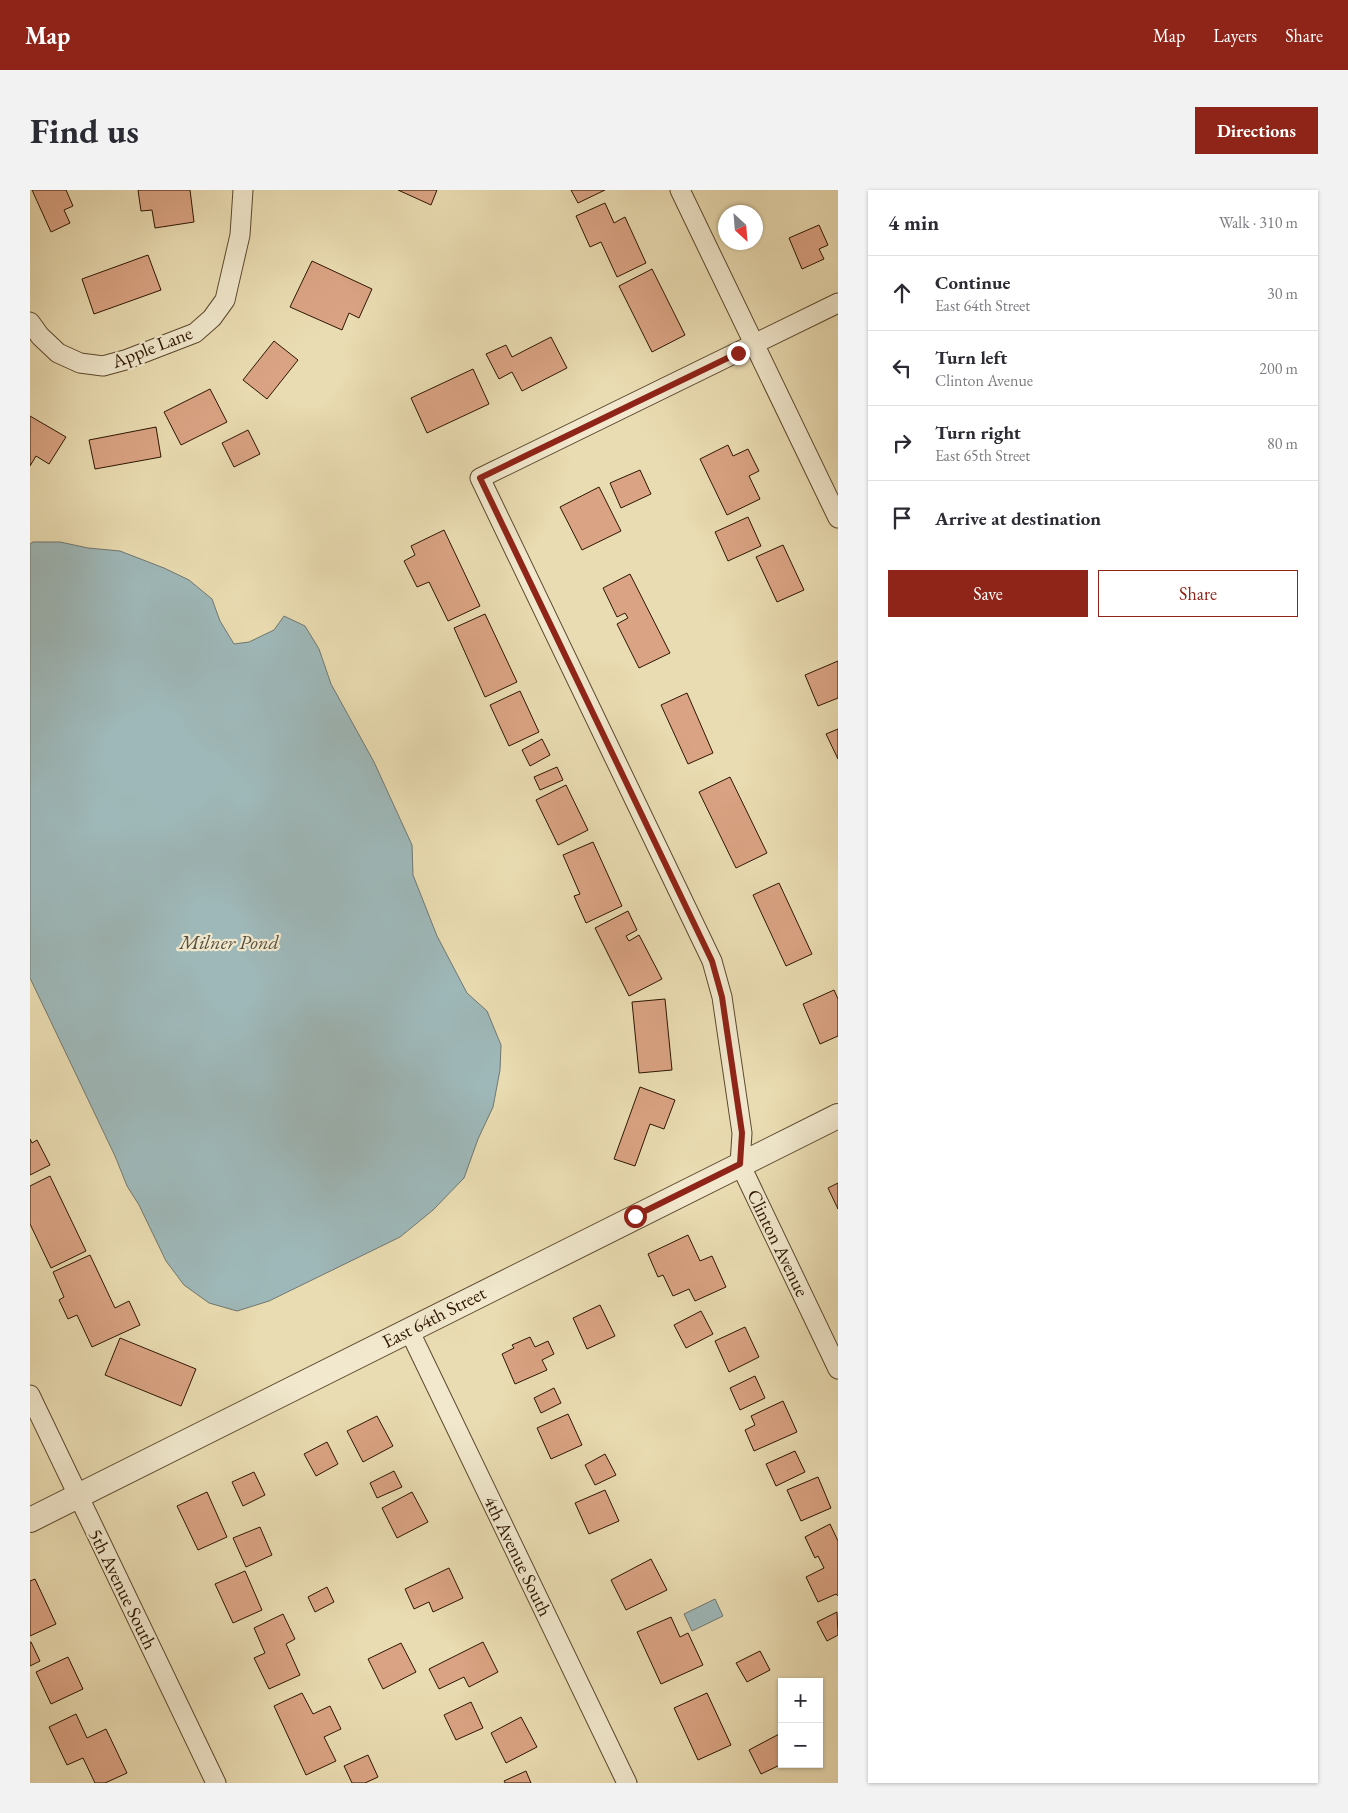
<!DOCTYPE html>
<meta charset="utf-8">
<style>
:root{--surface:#fff;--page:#f2f2f3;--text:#2b2b33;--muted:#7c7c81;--line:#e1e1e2;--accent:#8f2418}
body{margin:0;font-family:"EB Garamond",serif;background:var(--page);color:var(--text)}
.controls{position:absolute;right:15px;bottom:15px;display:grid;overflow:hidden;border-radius:0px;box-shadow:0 1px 4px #0004}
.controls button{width:45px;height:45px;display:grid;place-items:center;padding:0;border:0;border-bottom:1px solid var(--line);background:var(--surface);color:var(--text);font:25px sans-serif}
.compass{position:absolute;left:688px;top:15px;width:45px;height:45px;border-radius:50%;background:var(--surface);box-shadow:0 1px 4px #0004;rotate:154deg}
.stop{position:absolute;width:15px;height:15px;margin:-11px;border:4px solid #8f2418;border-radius:50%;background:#fff}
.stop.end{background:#8f2418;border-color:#fff;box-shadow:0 1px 5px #0008}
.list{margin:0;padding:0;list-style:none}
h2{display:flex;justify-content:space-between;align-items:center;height:65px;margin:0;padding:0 20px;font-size:21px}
h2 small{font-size:16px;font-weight:400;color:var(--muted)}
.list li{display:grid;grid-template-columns:32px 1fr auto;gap:15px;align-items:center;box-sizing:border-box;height:75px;padding:0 20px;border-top:1px solid var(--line)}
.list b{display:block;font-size:19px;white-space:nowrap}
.list p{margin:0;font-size:16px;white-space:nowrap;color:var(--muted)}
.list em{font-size:16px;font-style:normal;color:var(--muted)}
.actions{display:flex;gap:10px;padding:15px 20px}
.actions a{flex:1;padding:11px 0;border:1px solid var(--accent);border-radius:0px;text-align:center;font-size:18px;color:var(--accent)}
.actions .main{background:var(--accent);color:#fff}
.icon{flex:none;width:28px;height:28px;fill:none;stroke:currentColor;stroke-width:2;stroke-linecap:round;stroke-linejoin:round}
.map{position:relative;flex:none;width:808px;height:1593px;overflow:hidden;border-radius:0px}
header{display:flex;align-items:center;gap:30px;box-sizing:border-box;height:70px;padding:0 25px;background:var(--accent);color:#fff}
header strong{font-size:24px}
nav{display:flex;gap:28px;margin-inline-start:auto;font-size:18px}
.intro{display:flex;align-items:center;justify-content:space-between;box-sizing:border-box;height:120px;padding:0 30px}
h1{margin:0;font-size:35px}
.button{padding:12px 22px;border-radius:0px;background:var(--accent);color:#fff;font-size:18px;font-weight:700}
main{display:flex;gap:30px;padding:0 30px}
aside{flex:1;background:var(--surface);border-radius:0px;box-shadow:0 1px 4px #0004}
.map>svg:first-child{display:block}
.water{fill:#9eb8b9;stroke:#71776f}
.building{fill:#daa383;stroke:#2d1601}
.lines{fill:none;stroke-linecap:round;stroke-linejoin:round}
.minor-casing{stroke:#5c482d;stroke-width:21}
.tertiary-casing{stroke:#5c482d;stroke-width:26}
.minor{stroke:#f1e8cd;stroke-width:19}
.tertiary{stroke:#f1e8cd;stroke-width:24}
.route{stroke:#8f2418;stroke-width:6}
.labels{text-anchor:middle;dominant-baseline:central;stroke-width:4.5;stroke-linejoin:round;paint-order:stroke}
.street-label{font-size:19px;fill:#2d1601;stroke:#f1e8cd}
.water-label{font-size:20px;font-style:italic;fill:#554f41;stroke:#f1e8cd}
</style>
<header>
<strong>Map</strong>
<nav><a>Map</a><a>Layers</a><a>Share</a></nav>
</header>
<div class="intro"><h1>Find us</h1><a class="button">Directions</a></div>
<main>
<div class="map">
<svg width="808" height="1593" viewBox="0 0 808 1593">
<rect width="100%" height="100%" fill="#eadcb2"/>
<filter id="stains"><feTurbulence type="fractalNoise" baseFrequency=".004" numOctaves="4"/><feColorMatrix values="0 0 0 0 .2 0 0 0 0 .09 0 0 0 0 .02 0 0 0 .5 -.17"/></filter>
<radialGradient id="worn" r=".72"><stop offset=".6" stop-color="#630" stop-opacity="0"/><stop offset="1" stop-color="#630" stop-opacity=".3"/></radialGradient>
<g class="water">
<polygon points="3,352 30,352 58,358 90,361 134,378 159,390 182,409 190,431 204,454 219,452 244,440 254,426 275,436 289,459 301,494 344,572 382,655 383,685 407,746 437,803 457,821 471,855 470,880 463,917 448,949 434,988 403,1020 370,1047 239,1111 207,1121 179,1113 154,1095 136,1071 109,1015 97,996 85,966 0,788 0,354"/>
<polygon points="685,1409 693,1426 662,1441 654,1424"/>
</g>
<g class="building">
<polygon points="2,0 36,0 43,16 34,20 40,33 21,42"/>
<polygon points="108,0 160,0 164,32 125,38 122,20 111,21"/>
<polygon points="368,0 407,0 401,15"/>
<polygon points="541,0 575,0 548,13"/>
<polygon points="575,13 584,33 595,27 616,73 587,87 571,52 560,57 546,26"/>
<polygon points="789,35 798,55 789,59 794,69 772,79 759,48"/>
<polygon points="118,65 131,100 64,124 52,89"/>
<polygon points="282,71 342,99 329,128 319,123 312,140 260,117"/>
<polygon points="622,79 655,145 622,162 589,96"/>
<polygon points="521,147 537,178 492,201 482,182 469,189 456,164 476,155 482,167"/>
<polygon points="244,151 268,170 237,209 213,190"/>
<polygon points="443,179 459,214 397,243 381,208"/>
<polygon points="180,199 197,232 151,255 134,222"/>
<polygon points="0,226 36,247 19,274 6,266 0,276"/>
<polygon points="126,237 131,267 65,279 59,250"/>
<polygon points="218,240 230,264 204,277 192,253"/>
<polygon points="698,255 703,266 718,259 729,281 719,286 730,309 697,325 670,269"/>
<polygon points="610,280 621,304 591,318 580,293"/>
<polygon points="569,297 591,341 552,360 530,317"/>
<polygon points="718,327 731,356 698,371 685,342"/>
<polygon points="414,340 450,416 418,431 399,392 387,397 374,371 385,365 381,356"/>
<polygon points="753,355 774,400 747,412 726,367"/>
<polygon points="600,384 640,463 609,478 587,434 598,428 595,423 587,427 573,398"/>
<polygon points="455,424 487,492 455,507 424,438"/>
<polygon points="808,471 808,508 788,516 775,485"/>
<polygon points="490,501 509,542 479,556 460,515"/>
<polygon points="657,503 683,563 658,574 631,515"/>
<polygon points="808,539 808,569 796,544"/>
<polygon points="512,549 520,565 500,576 492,560"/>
<polygon points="527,577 533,590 510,600 504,587"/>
<polygon points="700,587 737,663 706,678 669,602"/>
<polygon points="536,595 558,640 528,655 506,610"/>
<polygon points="563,652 592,716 556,733 544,706 550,704 533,665"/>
<polygon points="749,693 782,764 756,776 723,705"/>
<polygon points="598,721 607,740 596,746 599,751 609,745 632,789 599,806 565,738"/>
<polygon points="804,800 808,809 808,846 790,854 773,814"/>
<polygon points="635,809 642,880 609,883 602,812"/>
<polygon points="610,897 645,910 634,939 620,934 605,976 584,969"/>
<polygon points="0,949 2,953 7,950 20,975 0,985"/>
<polygon points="20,986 56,1061 21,1078 0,1034 0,996"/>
<polygon points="808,993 808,1019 798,998"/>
<polygon points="658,1045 670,1071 682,1066 696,1097 665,1111 659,1099 643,1106 633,1085 628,1087 618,1064"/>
<polygon points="60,1065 85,1118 99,1111 110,1135 62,1157 47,1125 38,1129 29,1110 34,1107 23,1082"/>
<polygon points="570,1115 585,1146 557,1159 543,1128"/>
<polygon points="671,1121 683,1144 656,1158 644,1135"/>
<polygon points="715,1137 729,1167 699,1182 685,1151"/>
<polygon points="500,1147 505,1157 518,1151 524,1164 512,1170 517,1180 485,1194 472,1164 484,1158 482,1155"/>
<polygon points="90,1148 166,1179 151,1216 75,1185"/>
<polygon points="725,1186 735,1208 710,1220 700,1198"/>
<polygon points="524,1198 531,1213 511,1223 504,1208"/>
<polygon points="753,1211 767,1242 724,1261 715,1240 725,1235 721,1226"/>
<polygon points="538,1224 552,1255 521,1269 507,1238"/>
<polygon points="347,1226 363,1256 333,1272 317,1241"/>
<polygon points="297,1252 308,1274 286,1286 274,1264"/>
<polygon points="765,1261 775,1282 746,1296 736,1274"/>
<polygon points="575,1264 586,1285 565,1295 555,1275"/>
<polygon points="364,1281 372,1297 347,1308 340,1293"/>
<polygon points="224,1282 235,1305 213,1316 202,1292"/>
<polygon points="788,1287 801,1318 771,1331 757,1300"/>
<polygon points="575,1300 589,1331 559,1344 545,1313"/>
<polygon points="177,1302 197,1347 168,1360 147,1316"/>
<polygon points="382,1302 398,1332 367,1348 352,1318"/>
<polygon points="800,1334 808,1351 808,1406 806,1404 788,1412 776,1387 794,1378 788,1366 785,1368 775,1347"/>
<polygon points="230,1337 242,1365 216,1377 203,1348"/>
<polygon points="621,1369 637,1400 596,1420 581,1390"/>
<polygon points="419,1378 433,1408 403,1422 399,1412 384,1419 375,1399"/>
<polygon points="215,1381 232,1420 203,1433 185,1394"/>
<polygon points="5,1389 26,1434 0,1446 0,1391"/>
<polygon points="297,1397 304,1412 285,1422 278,1407"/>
<polygon points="807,1422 808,1445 797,1451 787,1432"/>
<polygon points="253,1424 265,1449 256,1454 270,1485 239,1499 224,1468 235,1463 224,1438"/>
<polygon points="641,1427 650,1447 658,1443 673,1475 631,1494 607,1442"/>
<polygon points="0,1452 1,1452 10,1471 0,1476"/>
<polygon points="453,1452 468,1482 439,1497 434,1487 409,1499 399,1479"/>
<polygon points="371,1453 386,1482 353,1499 338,1469"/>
<polygon points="730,1461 740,1480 717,1492 706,1473"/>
<polygon points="38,1467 53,1499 21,1514 6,1482"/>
<polygon points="272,1503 283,1524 300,1516 311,1539 294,1547 306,1571 276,1585 244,1516"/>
<polygon points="677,1503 701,1555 668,1570 644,1518"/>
<polygon points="441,1512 453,1538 426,1550 414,1525"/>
<polygon points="46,1524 57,1548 76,1539 97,1583 75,1593 65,1593 53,1568 37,1575 19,1537"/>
<polygon points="491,1527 507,1557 476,1573 461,1543"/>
<polygon points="751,1543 752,1574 731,1584 719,1560"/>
<polygon points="338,1565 348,1587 335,1593 322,1593 314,1576"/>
<polygon points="496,1581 501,1593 475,1593 474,1591"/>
</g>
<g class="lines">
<defs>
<g id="minor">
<polyline points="650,0 808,328"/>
<polyline points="808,113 450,288 682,771 692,807 712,943 710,974 808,1179"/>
<polyline points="0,132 10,146 28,163 50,173 73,176 95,170 165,143 182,128 195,110 210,45 213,0"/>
<polyline points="379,1140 597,1593"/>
<polyline points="0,1205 186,1593"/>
</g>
<polyline id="tertiary" points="0,1330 808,926"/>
</defs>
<use href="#minor" class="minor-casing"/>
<use href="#tertiary" class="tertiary-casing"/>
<use href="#minor" class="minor"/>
<use href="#tertiary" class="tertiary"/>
</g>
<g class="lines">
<polyline class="route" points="605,1026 710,974 712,943 692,807 682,771 450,288 708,163"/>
</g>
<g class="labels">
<g class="street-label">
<text transform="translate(122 157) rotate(-21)">Apple Lane</text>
<text transform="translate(748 1053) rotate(64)">Clinton Avenue</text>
<text transform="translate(404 1127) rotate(-27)">East 64th Street</text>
<text transform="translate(488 1366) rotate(64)">4th Avenue South</text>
<text transform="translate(93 1399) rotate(64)">5th Avenue South</text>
</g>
<g class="water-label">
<text x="199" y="752">Milner Pond</text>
</g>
</g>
<rect width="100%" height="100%" filter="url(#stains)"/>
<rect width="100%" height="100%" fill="url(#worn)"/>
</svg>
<div class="controls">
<button>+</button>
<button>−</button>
</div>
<svg class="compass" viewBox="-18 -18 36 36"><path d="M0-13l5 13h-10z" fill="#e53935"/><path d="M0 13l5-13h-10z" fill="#7c7c81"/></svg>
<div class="stop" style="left:605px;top:1026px"></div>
<div class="stop end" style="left:708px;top:163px"></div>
</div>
<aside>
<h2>4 min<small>Walk · 310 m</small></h2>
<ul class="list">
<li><svg class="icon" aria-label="ahead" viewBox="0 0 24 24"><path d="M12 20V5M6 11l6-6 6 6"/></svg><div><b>Continue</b><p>East 64th Street</p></div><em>30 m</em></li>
<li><svg class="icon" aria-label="left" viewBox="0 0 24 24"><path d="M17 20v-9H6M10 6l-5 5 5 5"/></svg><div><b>Turn left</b><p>Clinton Avenue</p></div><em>200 m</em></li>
<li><svg class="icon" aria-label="right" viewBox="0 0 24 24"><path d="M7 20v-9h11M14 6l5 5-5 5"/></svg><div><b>Turn right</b><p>East 65th Street</p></div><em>80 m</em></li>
<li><svg class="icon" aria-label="arrive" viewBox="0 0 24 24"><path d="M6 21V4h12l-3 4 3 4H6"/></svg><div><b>Arrive at destination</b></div></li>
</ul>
<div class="actions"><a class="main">Save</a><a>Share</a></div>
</aside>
</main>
